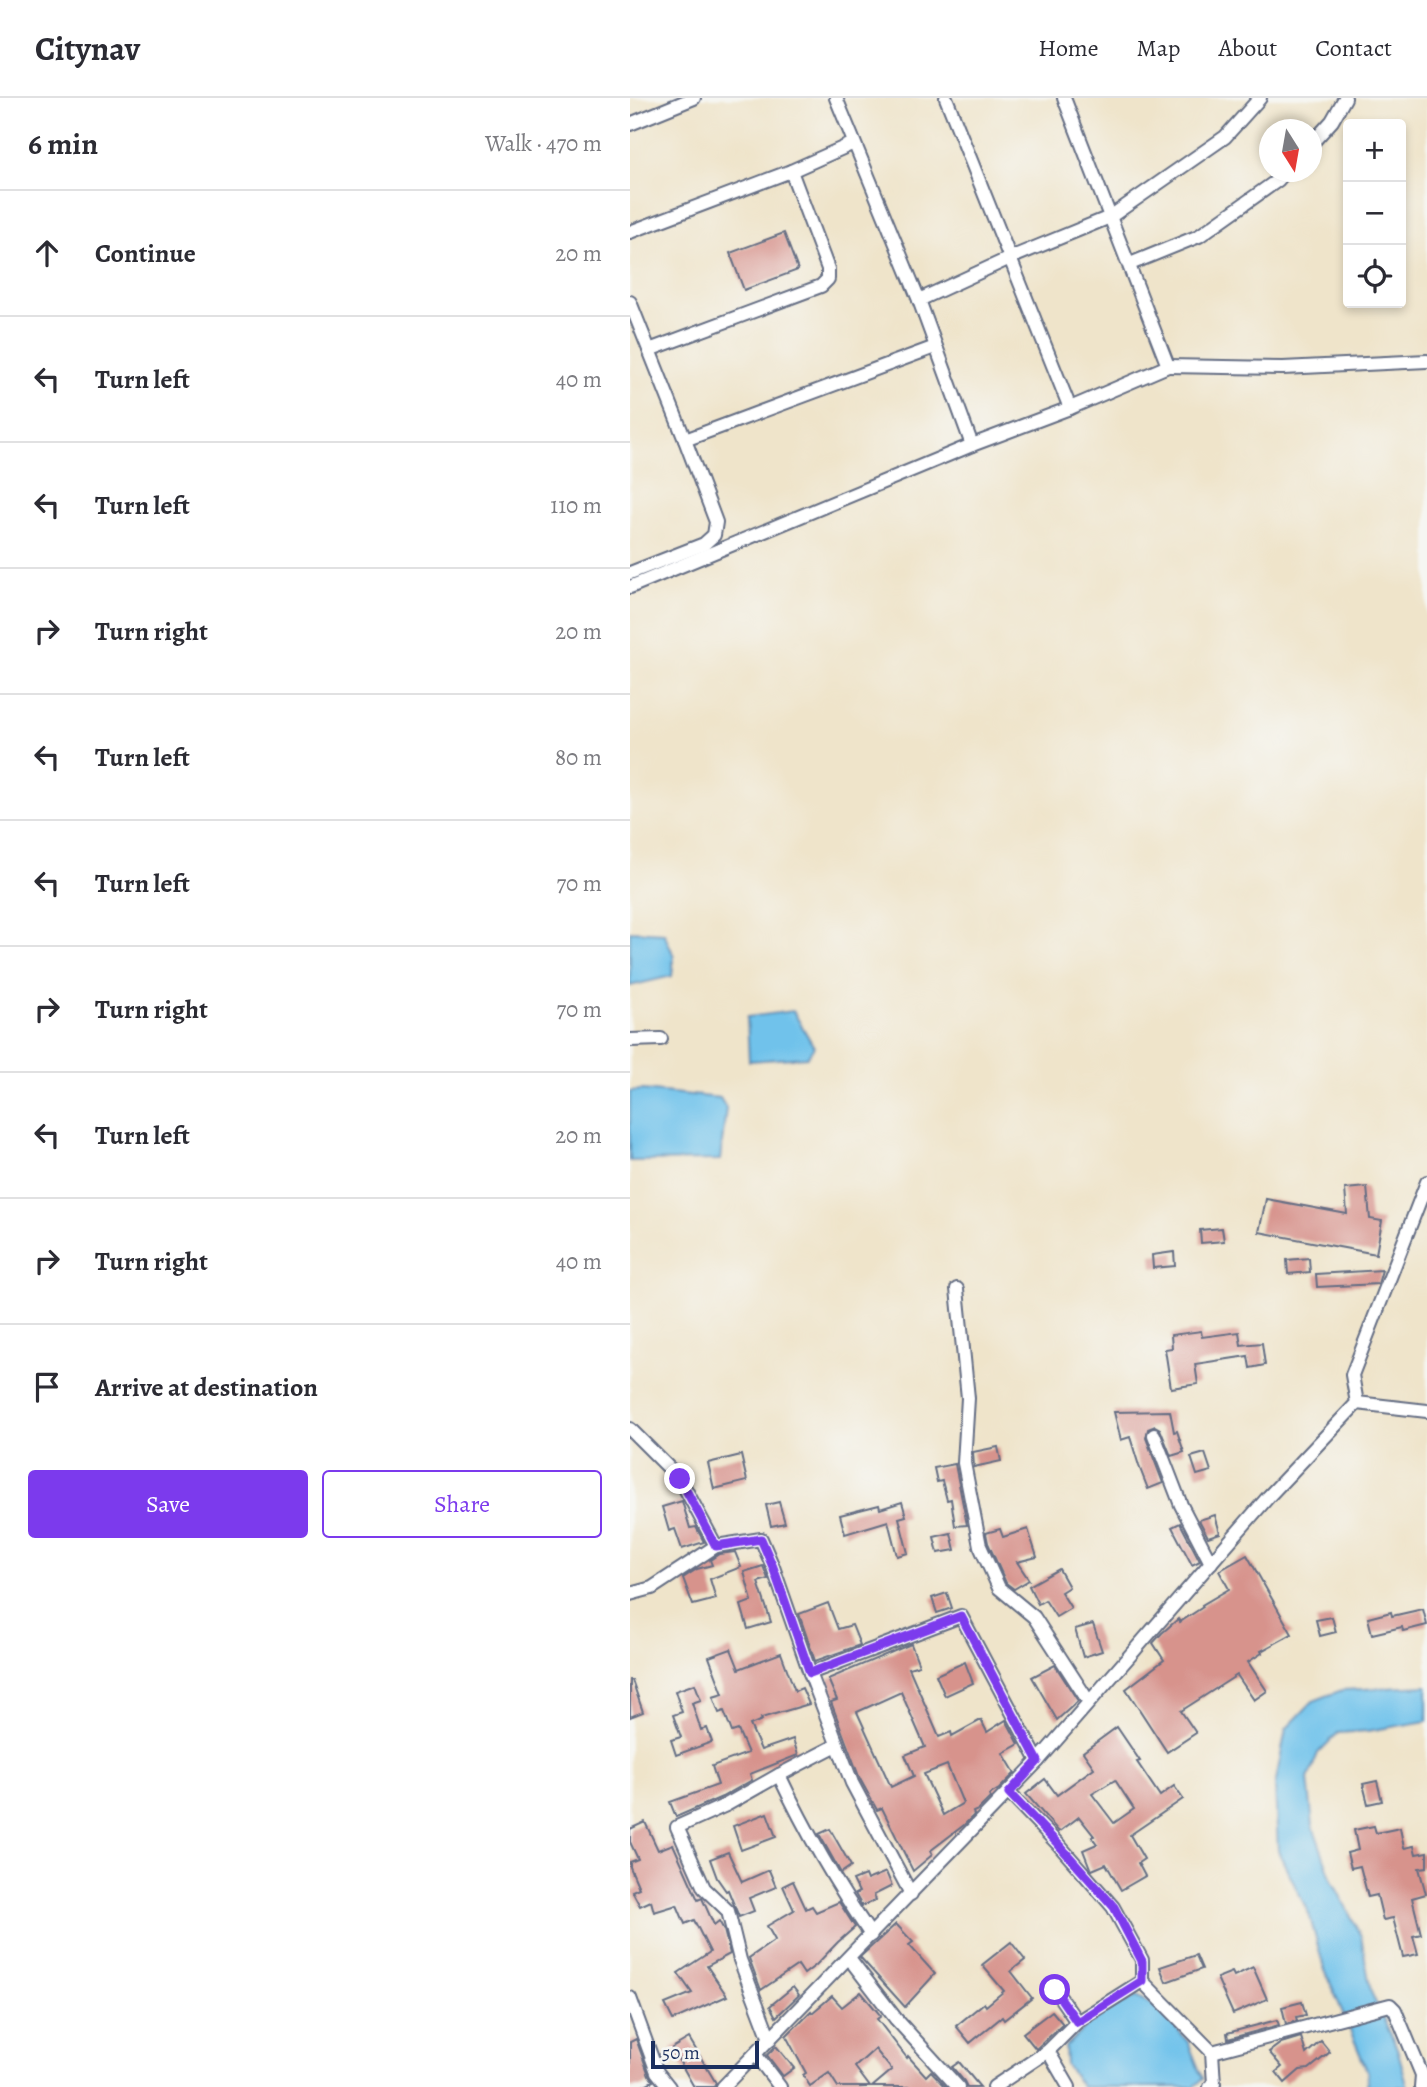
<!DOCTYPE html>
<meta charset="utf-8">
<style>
:root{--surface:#fff;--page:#f2f2f3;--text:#2b2b33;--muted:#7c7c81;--line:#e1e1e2;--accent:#7c3aed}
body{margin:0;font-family:Alegreya,serif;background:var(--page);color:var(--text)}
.controls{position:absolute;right:21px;top:21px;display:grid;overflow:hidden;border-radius:7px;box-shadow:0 4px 10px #0003}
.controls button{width:63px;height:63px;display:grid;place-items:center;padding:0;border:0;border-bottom:2px solid var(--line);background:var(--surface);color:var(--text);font:35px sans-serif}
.compass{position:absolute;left:629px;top:21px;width:63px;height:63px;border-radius:50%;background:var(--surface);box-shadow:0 4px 10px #0003;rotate:169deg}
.scale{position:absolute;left:21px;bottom:18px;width:108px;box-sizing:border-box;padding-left:7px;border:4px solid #1b2f5e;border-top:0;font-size:19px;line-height:24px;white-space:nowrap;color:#1b2f5e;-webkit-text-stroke:5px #f6f6f2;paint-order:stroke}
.stop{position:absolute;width:21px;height:21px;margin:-16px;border:5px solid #7c3aed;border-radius:50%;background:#fff}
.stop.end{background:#7c3aed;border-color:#fff;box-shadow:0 2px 7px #0008}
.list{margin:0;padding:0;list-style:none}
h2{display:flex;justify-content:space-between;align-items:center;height:91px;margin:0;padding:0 28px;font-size:30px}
h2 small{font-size:23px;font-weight:400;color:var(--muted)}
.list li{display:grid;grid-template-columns:46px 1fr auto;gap:21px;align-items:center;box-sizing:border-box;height:126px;padding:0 28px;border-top:2px solid var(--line)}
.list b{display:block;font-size:26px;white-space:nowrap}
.list em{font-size:23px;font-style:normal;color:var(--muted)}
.actions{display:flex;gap:14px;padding:21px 28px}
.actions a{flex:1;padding:16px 0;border:2px solid var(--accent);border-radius:7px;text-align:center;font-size:24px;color:var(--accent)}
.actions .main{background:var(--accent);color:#fff}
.icon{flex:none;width:38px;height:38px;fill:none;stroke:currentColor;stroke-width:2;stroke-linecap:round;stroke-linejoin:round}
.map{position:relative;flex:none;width:797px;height:1989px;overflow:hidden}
header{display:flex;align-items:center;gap:42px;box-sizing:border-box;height:98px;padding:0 35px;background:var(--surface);border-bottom:2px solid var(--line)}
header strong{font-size:33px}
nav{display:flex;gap:38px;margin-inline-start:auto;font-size:24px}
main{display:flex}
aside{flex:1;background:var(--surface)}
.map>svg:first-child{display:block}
.water{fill:#6fc2eb;stroke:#4578a4;stroke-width:2}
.building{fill:#d7938c;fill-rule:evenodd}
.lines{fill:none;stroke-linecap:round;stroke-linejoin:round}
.street-casing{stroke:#656e84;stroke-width:16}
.street{stroke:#fff;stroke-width:12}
.route{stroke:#7c3aed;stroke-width:9}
</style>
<header>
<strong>Citynav</strong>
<nav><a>Home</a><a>Map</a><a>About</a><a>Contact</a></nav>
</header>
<main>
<aside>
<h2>6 min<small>Walk · 470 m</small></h2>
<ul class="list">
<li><svg class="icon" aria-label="ahead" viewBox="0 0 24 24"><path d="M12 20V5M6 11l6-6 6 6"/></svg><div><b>Continue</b></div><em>20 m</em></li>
<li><svg class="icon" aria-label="left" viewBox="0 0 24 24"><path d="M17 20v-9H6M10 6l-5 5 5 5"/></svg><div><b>Turn left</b></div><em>40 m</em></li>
<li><svg class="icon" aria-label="left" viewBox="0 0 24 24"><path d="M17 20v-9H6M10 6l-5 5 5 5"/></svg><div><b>Turn left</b></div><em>110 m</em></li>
<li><svg class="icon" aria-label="right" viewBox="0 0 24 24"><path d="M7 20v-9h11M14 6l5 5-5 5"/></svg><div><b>Turn right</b></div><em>20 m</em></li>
<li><svg class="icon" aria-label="left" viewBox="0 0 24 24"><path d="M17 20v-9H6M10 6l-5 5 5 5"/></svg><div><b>Turn left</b></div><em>80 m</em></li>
<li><svg class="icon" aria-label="left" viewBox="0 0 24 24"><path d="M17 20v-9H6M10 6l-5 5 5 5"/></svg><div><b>Turn left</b></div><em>70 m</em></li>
<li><svg class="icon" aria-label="right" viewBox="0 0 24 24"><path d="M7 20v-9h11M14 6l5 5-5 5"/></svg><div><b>Turn right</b></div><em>70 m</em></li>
<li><svg class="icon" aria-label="left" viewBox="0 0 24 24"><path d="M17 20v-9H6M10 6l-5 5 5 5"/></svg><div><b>Turn left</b></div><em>20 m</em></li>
<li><svg class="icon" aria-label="right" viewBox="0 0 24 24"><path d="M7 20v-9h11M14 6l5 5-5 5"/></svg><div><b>Turn right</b></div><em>40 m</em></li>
<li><svg class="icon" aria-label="arrive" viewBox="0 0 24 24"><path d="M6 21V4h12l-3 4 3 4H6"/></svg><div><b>Arrive at destination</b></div></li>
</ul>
<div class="actions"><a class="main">Save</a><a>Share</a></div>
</aside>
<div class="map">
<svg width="797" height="1989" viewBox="0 0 797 1989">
<rect width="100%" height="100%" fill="#f6f6f2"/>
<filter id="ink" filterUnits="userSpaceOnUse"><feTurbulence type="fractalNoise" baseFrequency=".0143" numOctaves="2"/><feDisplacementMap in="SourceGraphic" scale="14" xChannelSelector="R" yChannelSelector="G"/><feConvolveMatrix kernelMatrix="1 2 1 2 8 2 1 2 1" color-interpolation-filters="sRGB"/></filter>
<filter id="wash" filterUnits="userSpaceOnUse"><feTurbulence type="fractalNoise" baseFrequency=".00686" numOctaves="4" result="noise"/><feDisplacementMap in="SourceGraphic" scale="28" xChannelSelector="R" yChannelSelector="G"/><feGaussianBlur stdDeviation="1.57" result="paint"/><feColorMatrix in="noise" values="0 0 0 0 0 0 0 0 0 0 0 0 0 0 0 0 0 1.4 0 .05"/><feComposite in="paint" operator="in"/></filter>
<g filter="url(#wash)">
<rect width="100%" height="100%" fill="#efe4ca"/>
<g class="water">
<polygon points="0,833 34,835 44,858 42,878 0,888"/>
<polygon points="163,913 184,949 177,959 119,963 117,919"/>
<polygon points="13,992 90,1000 96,1010 90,1062 0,1063 0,993"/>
<polygon points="797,1588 797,1623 738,1633 708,1635 688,1655 678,1681 683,1728 702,1782 731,1838 741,1894 767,1950 778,1989 737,1989 738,1975 694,1870 679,1816 648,1753 645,1688 656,1631 683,1603 712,1592"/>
<polygon points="507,1898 529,1910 558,1944 573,1981 564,1989 452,1989 436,1967 435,1949 466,1919"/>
</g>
<g id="blocks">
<g class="building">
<polygon points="154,135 168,172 114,192 100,155"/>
<polygon points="737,1089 740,1121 752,1123 746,1156 629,1134 636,1101 717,1116 715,1091"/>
<polygon points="592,1130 594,1143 571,1145 570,1132"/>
<polygon points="544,1154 545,1168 523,1170 522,1157"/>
<polygon points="679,1160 680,1174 658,1176 657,1162"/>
<polygon points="752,1172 748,1186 687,1189 686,1176"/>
<polygon points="571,1233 572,1239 609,1234 611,1247 632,1245 635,1267 620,1270 618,1258 565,1266 568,1286 541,1290 535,1251 542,1250 541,1237"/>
<polygon points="540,1313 544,1334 547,1333 554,1354 541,1358 530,1331 525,1328 518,1331 516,1340 533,1385 518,1391 509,1368 500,1339 491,1342 484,1314"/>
<polygon points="368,1349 371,1363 344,1369 343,1354"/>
<polygon points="575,1355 581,1373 567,1377 561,1359"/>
<polygon points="111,1357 117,1383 84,1391 78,1365"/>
<polygon points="325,1366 337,1427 325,1428 321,1401 317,1402 312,1383 307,1384 304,1370"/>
<polygon points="52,1403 60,1430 66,1429 74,1444 52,1451 45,1431 39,1433 32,1409"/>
<polygon points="149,1404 155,1425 141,1428 136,1407"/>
<polygon points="272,1404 276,1418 269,1420 278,1455 267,1458 258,1423 215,1436 210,1417 249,1407 250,1411"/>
<polygon points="585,1417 590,1435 578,1439 569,1422"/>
<polygon points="550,1425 570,1463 562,1467 542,1429"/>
<polygon points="370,1431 373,1439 398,1431 407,1459 387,1464 399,1482 384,1491 376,1485 358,1445 356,1435"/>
<polygon points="321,1435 325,1452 308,1455 304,1439"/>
<polygon points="105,1454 111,1469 80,1481 86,1501 63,1507 53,1480 67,1471 82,1467 80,1462 89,1456"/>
<polygon points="617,1457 662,1536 631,1553 632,1555 618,1564 637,1593 624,1602 607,1577 551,1613 566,1635 537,1654 496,1591 534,1562 523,1545 532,1535 548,1521 550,1524 573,1509 572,1507 599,1491 589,1473"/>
<polygon points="133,1468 138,1481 128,1484 141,1524 118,1531 111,1507 122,1503 114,1474"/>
<polygon points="429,1471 439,1489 431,1494 441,1510 426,1519 415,1502 408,1506 399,1488"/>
<polygon points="317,1495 322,1510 307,1515 302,1500"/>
<polygon points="198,1505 208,1531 222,1527 230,1547 185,1563 169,1516"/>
<polygon points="793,1511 797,1527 773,1533 772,1529 742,1536 738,1520 761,1514 762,1518"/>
<polygon points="702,1519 706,1534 690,1538 686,1522"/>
<polygon points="463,1526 472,1553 453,1559 445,1531"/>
<path d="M281,1546L289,1567L279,1570L309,1639L321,1634L322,1638L351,1622L357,1634L376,1622L389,1646L373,1655L385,1675L369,1691L359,1697L360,1700L348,1712L343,1714L344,1717L334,1727L300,1753L302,1757L283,1773L252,1710L247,1712L230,1681L201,1604L207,1602L198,1581ZM271,1594L295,1649L275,1657L284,1678L261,1689L227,1614ZM317,1667L333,1705L313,1717L294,1676Z"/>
<polygon points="101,1551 109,1571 151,1555 165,1593 172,1590 179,1606 131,1620 132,1622 120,1627 131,1652 163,1641 168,1657 120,1676 122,1682 92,1699 46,1719 40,1704 88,1687 82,1668 118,1655 108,1632 102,1634 94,1613 89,1615 83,1599 93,1596 79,1559"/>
<polygon points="335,1564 343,1585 315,1598 306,1577"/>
<polygon points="425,1567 448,1603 427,1622 402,1579"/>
<polygon points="0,1582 2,1582 13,1614 0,1619"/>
<polygon points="65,1586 71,1602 62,1605 71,1632 77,1630 82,1644 46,1657 41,1642 51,1639 43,1617 52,1614 45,1593"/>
<path d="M487,1629L510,1663L507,1664L530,1698L544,1688L553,1701L500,1737L514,1761L508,1765L515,1778L491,1792L476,1766L462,1772L460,1770L453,1752L467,1746L462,1739L464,1738L449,1719L429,1734L396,1696L415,1681L427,1697L464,1670L453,1654ZM485,1682L504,1711L484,1725L462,1696Z"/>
<polygon points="747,1683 752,1703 738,1706 733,1686"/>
<polygon points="137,1715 146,1739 111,1752 103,1728"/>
<polygon points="15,1724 28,1752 43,1746 68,1802 72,1800 84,1827 89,1823 94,1832 100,1856 77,1868 97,1898 43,1922 35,1906 62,1895 48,1875 80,1854 64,1822 55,1826 47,1807 24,1814 21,1803 10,1808 2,1793 9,1790 0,1769 0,1764 8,1761 0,1744 0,1731"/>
<polygon points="744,1728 746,1735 770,1730 774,1750 784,1748 786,1756 797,1754 797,1769 789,1770 796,1796 782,1800 791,1836 783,1838 788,1856 773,1859 763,1820 753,1822 747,1797 738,1799 730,1768 721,1770 717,1755 728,1752 724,1732"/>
<polygon points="200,1731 221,1768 211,1775 189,1736"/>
<polygon points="98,1754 112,1784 139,1772 146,1789 119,1800 124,1813 109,1819 98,1792 96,1793 87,1780 80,1761"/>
<polygon points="256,1774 262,1788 244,1797 246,1802 232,1808 225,1796 229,1794 223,1782 235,1777 237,1782"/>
<polygon points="163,1783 176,1811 182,1808 186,1814 209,1804 225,1829 208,1844 186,1867 174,1876 168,1867 131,1892 119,1860 145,1842 137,1828 164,1812 153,1788"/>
<polygon points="266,1826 283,1844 279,1847 305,1876 275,1909 230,1859"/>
<polygon points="381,1844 395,1862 381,1873 402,1900 374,1922 372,1919 340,1945 326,1928 354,1905 356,1908 374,1893 352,1867"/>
<polygon points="566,1857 572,1871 536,1884 530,1869"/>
<polygon points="623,1869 637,1901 603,1916 587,1880 602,1874 604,1878"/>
<polygon points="163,1889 169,1897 146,1919 140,1908"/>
<polygon points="231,1894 251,1918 247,1921 277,1960 278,1958 296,1978 301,1973 316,1989 242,1989 262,1972 245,1951 225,1969 240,1989 208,1989 199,1975 180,1988 173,1977 176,1975 156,1938 181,1913 182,1915 202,1898 212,1909"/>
<polygon points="672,1904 676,1917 666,1919 667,1923 656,1926 652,1909"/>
<polygon points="422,1913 433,1926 406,1951 393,1935"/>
<polygon points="647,1922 649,1927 598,1941 597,1935"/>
<polygon points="671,1939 676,1956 691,1943 700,1954 679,1971 670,1972 655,1985 646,1974 652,1969 639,1954 651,1945"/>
<polygon points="59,1940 86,1985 84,1989 64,1989 42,1950"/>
<polygon points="6,1941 19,1977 23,1983 11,1989 0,1989 0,1944"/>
<polygon points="146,1948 164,1970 153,1978 137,1957"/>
<polygon points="329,1964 350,1989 337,1989 334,1983 322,1969"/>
</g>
</g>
</g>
<g filter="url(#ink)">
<use href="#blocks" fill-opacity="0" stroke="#656e84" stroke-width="2"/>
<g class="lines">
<defs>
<g id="street">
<polyline points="206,0 289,202 342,347"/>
<polyline points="316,0 440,310"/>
<polyline points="0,26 64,0"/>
<polyline points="682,45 702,23 715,0"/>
<polyline points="0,134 161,73 224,45"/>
<polyline points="500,166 569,138 648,82 655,74"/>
<polyline points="289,202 380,160 480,119 595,39 630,0"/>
<polyline points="0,204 55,342 86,424 84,437 74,446 0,475"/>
<polyline points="19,252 191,188 198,181 198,171 161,73"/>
<polyline points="538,268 653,270 797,263"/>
<polyline points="55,342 305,249"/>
<polyline points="0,489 342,347 440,310 538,268 434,0"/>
<polyline points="0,942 31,941"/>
<polyline points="327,1191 338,1300 334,1365 350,1448 369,1490 404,1519 459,1604"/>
<polyline points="727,1305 797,1313"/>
<polyline points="0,1331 50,1381 86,1448 131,1441 143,1469 180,1575 331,1518 408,1663"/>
<polyline points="524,1337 551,1407 581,1465"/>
<polyline points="0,1496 22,1490 86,1448"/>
<polyline points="180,1575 222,1685 281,1796"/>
<path d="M207,1647L149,1677C176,1734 206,1786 241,1837"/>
<polyline points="379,1695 428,1746 483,1809 512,1862 512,1883 582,1954 584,1986 580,1989"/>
<polyline points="219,1860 266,1921 328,1989"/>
<polyline points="425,1892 447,1924"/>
<polyline points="0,1900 27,1974 39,1989"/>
<polyline points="140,1941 110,1862 98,1813 74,1790 47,1729 96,1707 149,1677"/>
<polyline points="582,1954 760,1907 765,1912 792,1977 791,1989"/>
<polyline points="125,1956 150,1989"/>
<polyline points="93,1989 408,1663 639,1398 727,1305 722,1277 797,1084"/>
<polyline points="364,1989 418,1953"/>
<polyline points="439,1989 418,1953 447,1924 512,1883"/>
</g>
</defs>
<use href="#street" class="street-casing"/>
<use href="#street" class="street"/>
</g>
</g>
<g class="lines" filter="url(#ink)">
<polyline class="route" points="50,1381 86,1448 131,1441 143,1469 180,1575 331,1518 408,1663 379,1695 428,1746 484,1809 512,1863 512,1883 447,1924 425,1892"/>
</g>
</svg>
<div class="controls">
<button>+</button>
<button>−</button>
<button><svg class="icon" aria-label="locate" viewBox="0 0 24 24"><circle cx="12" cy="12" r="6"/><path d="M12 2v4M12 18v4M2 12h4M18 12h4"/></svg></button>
</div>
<svg class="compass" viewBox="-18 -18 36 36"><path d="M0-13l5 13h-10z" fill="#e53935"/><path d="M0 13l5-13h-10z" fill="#7c7c81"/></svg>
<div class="scale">50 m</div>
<div class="stop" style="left:425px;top:1892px"></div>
<div class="stop end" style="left:50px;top:1381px"></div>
</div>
</main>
